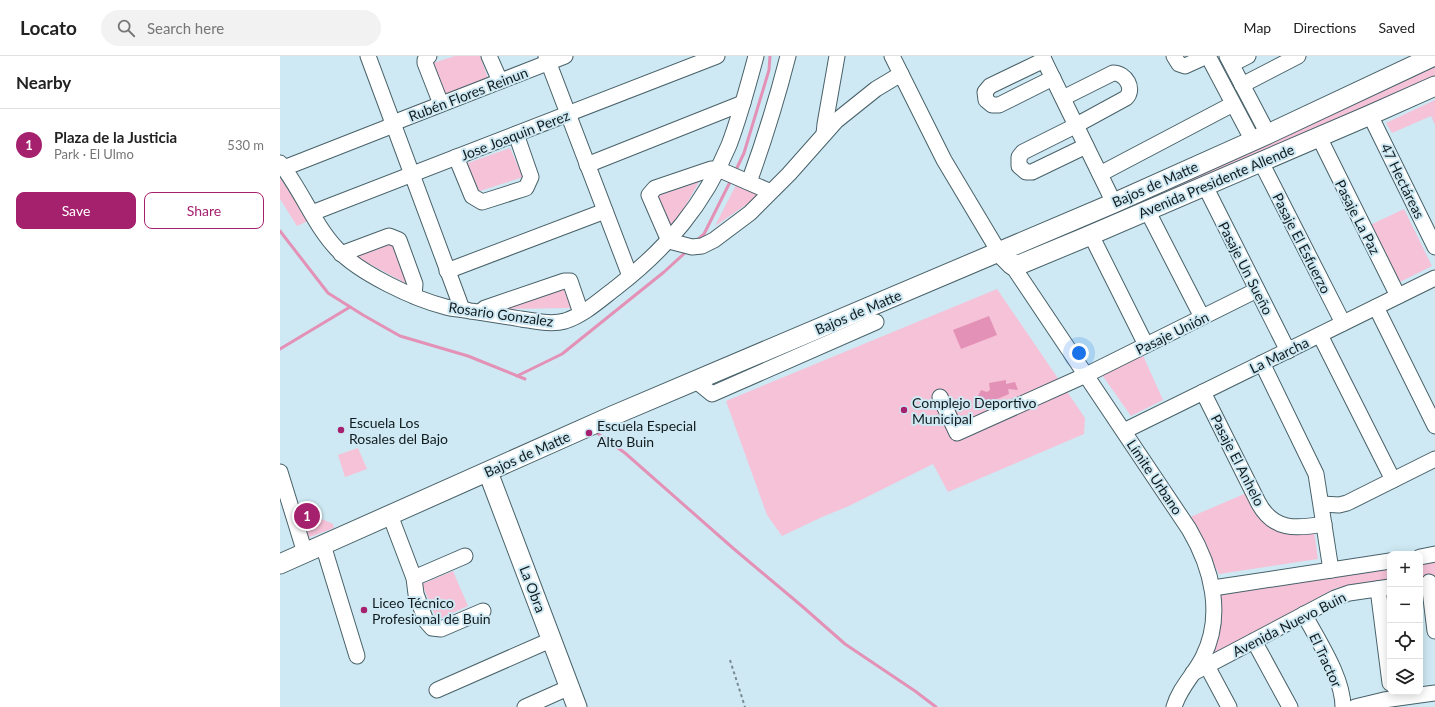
<!DOCTYPE html>
<meta charset="utf-8">
<style>
:root{--surface:#fff;--page:#f2f2f2;--text:#222;--muted:#767676;--line:#e0e0e0;--accent:#a5206d}
body{margin:0;font-family:Lato,sans-serif;background:var(--page);color:var(--text)}
.controls{position:absolute;right:12px;bottom:12px;display:grid;overflow:hidden;border-radius:8px;box-shadow:0 2px 10px #0003}
.controls button{width:36px;height:36px;display:grid;place-items:center;padding:0;border:0;border-bottom:1px solid var(--line);background:var(--surface);color:var(--text);font:20px sans-serif}
.you{position:absolute;left:799px;top:297px;width:14px;height:14px;margin:-10px;border:3px solid #fff;border-radius:50%;background:#1a73e8;box-shadow:0 0 0 6px #1a73e833}
.badge{display:grid;place-items:center;width:26px;height:26px;border-radius:50%;background:var(--accent);color:#fff;font-size:13px;font-weight:700}
.pin{position:absolute;translate:-50% -50%;border:2px solid #fff;box-shadow:0 1px 4px #0006}
.list{margin:0;padding:0;list-style:none}
h2{display:flex;justify-content:space-between;align-items:center;height:52px;margin:0;padding:0 16px;font-size:17px}
h2 small{font-size:13px;font-weight:400;color:var(--muted)}
.list li{display:grid;grid-template-columns:26px 1fr auto;gap:12px;align-items:center;box-sizing:border-box;height:72px;padding:0 16px;border-top:1px solid var(--line)}
.list b{display:block;font-size:15px;white-space:nowrap}
.list p{margin:0;font-size:13px;white-space:nowrap;color:var(--muted)}
.list em{font-size:13px;font-style:normal;color:var(--muted)}
.actions{display:flex;gap:8px;padding:12px 16px}
.actions a{flex:1;padding:9px 0;border:1px solid var(--accent);border-radius:8px;text-align:center;font-size:14px;color:var(--accent)}
.actions .main{background:var(--accent);color:#fff}
.icon{flex:none;width:22px;height:22px;fill:none;stroke:currentColor;stroke-width:2;stroke-linecap:round;stroke-linejoin:round}
.map{position:relative;flex:none;width:1155px;height:651px;overflow:hidden}
header{display:flex;align-items:center;gap:24px;box-sizing:border-box;height:56px;padding:0 20px;background:var(--surface);border-bottom:1px solid var(--line)}
header strong{font-size:19px}
nav{display:flex;gap:22px;margin-inline-start:auto;font-size:14px}
.search{width:280px;height:36px;background:var(--page);display:flex;align-items:center;gap:10px;box-sizing:border-box;padding:0 14px;border-radius:22px;color:var(--muted);font-size:15px}
main{display:flex}
aside{flex:1;background:var(--surface)}
.map>svg:first-child{display:block}
.green{fill:#f6c2d8}
.water{fill:#e391b6}
.lines{fill:none;stroke-linecap:round;stroke-linejoin:round}
.stream{stroke:#e391b6;stroke-width:3}
.minor-casing{stroke:#486169;stroke-width:17}
.major-casing{stroke:#486169;stroke-width:21}
.path{stroke:#778a91;stroke-width:2;stroke-dasharray:3 3;stroke-linecap:butt}
.minor{stroke:#fff;stroke-width:15}
.major{stroke:#fff;stroke-width:19}
.poi-dot{fill:#a5206d;stroke:#cee9f3;stroke-width:1.5}
.labels{text-anchor:middle;dominant-baseline:central;stroke-width:4;stroke-linejoin:round;paint-order:stroke}
.street-label{font-size:14px;fill:#111b1e;stroke:#cee9f3}
.poi-label{font-size:14px;fill:#111b1e;stroke:#cee9f3;text-anchor:start}
</style>
<header>
<strong>Locato</strong>
<div class="search"><svg class="icon" aria-label="search" viewBox="0 0 24 24"><circle cx="10" cy="10" r="6"/><path d="M15 15l6 6"/></svg>Search here</div>
<nav><a>Map</a><a>Directions</a><a>Saved</a></nav>
</header>
<main>
<aside>
<h2>Nearby<small></small></h2>
<ul class="list">
<li><span class="badge">1</span><div><b>Plaza de la Justicia</b><p>Park · El Ulmo</p></div><em>530 m</em></li>
</ul>
<div class="actions"><a class="main">Save</a><a>Share</a></div>
</aside>
<div class="map">
<svg width="1155" height="651" viewBox="0 0 1155 651">
<rect width="100%" height="100%" fill="#cee9f3"/>
<g class="green">
<polygon points="175,0 200,0 208,22 165,38 153,7"/>
<polygon points="1155,5 1155,25 752,199 747,190"/>
<polygon points="1155,44 1155,69 1151,60 1112,77 1106,67"/>
<polygon points="230,92 243,121 197,136 185,108"/>
<polygon points="0,122 30,164 17,170 0,143"/>
<polygon points="419,126 392,173 377,140"/>
<polygon points="457,127 479,140 435,170"/>
<polygon points="1124,153 1152,210 1116,228 1088,170"/>
<polygon points="112,187 129,229 73,199"/>
<polygon points="284,233 291,252 222,253"/>
<polygon points="717,233 805,362 804,378 668,436 653,408 569,450 542,461 502,480 487,459 446,345"/>
<polygon points="861,295 883,344 851,360 820,316"/>
<polygon points="78,392 87,413 65,421 58,399"/>
<polygon points="969,436 982,461 1034,475 1038,503 939,518 908,462"/>
<polygon points="17,452 53,468 54,472 27,482"/>
<polygon points="1155,504 1155,520 1140,521 1140,506"/>
<polygon points="1110,510 1110,525 1056,532 934,597 941,535"/>
<polygon points="173,515 188,550 157,564 142,528"/>
</g>
<g class="water">
<polygon points="709,260 717,279 681,293 673,274"/>
<polygon points="726,324 726,328 735,326 738,334 728,333 729,338 708,347 698,340 701,334 707,336 710,334 709,327"/>
</g>
<g class="lines">
<g class="stream">
<polyline points="455,116 464,97 489,14 490,0"/>
<polyline points="0,175 48,237 83,259 120,280 188,300 245,323"/>
<polyline points="416,185 424,178 451,124"/>
<polyline points="0,293 70,251"/>
<polyline points="237,320 282,298 384,216 407,195"/>
<polyline points="317,377 345,397 454,493 523,551 565,588 635,635 656,651"/>
</g>
<defs>
<g id="minor">
<polyline points="88,0 182,253"/>
<polyline points="149,0 145,4 145,7 161,48"/>
<polyline points="209,0 220,25"/>
<polyline points="266,0 350,220"/>
<polyline points="612,0 664,104 719,196"/>
<polyline points="762,0 834,147"/>
<polyline points="894,0 899,8 905,10 927,0"/>
<polyline points="928,0 973,85"/>
<polyline points="947,0 988,78"/>
<polyline points="764,4 710,30 705,36 706,44 712,49 719,49 773,22"/>
<polyline points="952,8 968,0"/>
<polyline points="962,29 1018,0"/>
<path d="M783,42L833,17C846,17 855,33 846,42L791,72L743,96L739,101V110L746,116H752L806,90"/>
<polyline points="1090,59 1155,191"/>
<polyline points="544,78 545,68 557,0"/>
<polyline points="1039,81 1118,240"/>
<polyline points="176,101 192,140 202,146 246,132 251,121 236,78"/>
<polyline points="981,106 1063,267"/>
<path d="M0,107C21,133 34,169 57,193C79,217 134,243 166,251C173,253 182,253 190,255C207,257 224,260 241,263C255,265 271,269 285,265C304,259 321,243 337,231C387,192 424,149 449,89C460,60 468,30 476,0"/>
<polyline points="307,109 463,47"/>
<polyline points="4,112 106,72 113,67 285,0"/>
<polyline points="820,118 953,48"/>
<path d="M469,126C484,85 497,43 508,0"/>
<polyline points="925,130 1008,295"/>
<polyline points="491,136 438,113 431,113 375,132 369,139 389,185 412,191 422,190 434,184 470,157 509,118 556,65 596,33 621,18"/>
<polyline points="867,154 922,261"/>
<polyline points="32,157 437,0"/>
<polyline points="811,179 866,289"/>
<polyline points="61,198 109,180 119,184 135,228 134,240"/>
<path d="M732,209L909,473C932,512 944,559 923,601C914,619 900,631 894,651"/>
<polyline points="167,215 325,155"/>
<polyline points="1096,251 1155,370"/>
<polyline points="200,256 205,252 284,225 290,225 301,257"/>
<polyline points="1040,279 1113,424"/>
<polyline points="982,307 1036,418 1051,514"/>
<polyline points="416,325 432,338 596,266"/>
<path d="M923,336L978,446C993,475 1016,473 1044,468"/>
<polyline points="660,341 677,377 806,319 977,234"/>
<polyline points="844,375 1155,222"/>
<polyline points="0,416 25,497"/>
<polyline points="1042,448 1059,449 1067,447 1155,403"/>
<polyline points="110,459 134,522 136,538 146,565 152,572 161,573 203,555"/>
<polyline points="43,489 77,600"/>
<polyline points="1140,501 1155,498"/>
<polyline points="134,522 185,500"/>
<polyline points="1149,526 1155,575"/>
<polyline points="933,532 1110,505"/>
<polyline points="1098,533 1110,627"/>
<path d="M1024,558C1038,585 1063,621 1063,651"/>
<polyline points="974,585 1010,651"/>
<polyline points="927,610 949,651"/>
<polyline points="913,617 1055,542 1069,537 1110,531"/>
<polyline points="157,634 273,583"/>
<polyline points="245,651 290,631"/>
<polyline points="1075,651 1104,644 1155,637"/>
</g>
<g id="major">
<polyline points="719,196 732,209 741,208 806,181 1090,59 1155,30"/>
<polyline points="208,416 297,651"/>
<polyline points="0,508 332,360 834,147 988,78 1154,0"/>
</g>
</defs>
<use href="#minor" class="minor-casing"/>
<use href="#major" class="major-casing"/>
<polyline class="path" points="450,604 465,651"/>
<use href="#minor" class="minor"/>
<use href="#major" class="major"/>
</g>
<g class="poi-dot">
<circle cx="624" cy="354" r="4"/>
<circle cx="61" cy="374" r="4"/>
<circle cx="309" cy="377" r="4"/>
<circle cx="84" cy="554" r="4"/>
</g>
<g class="labels">
<g class="street-label">
<text transform="translate(188 38) rotate(-21)">Rubén Flores Reinun</text>
<text transform="translate(235 79) rotate(-21)">Jose Joaquin Perez</text>
<text transform="translate(936 125) rotate(-23)">Avenida Presidente Allende</text>
<text transform="translate(1123 125) rotate(64)">47 Hectáreas</text>
<text transform="translate(875 128) rotate(-24)">Bajos de Matte</text>
<text transform="translate(1078 161) rotate(63)">Pasaje La Paz</text>
<text transform="translate(1022 187) rotate(63)">Pasaje El Esfuerzo</text>
<text transform="translate(966 212) rotate(63)">Pasaje Un Sueño</text>
<text transform="translate(578 256) rotate(-23)">Bajos de Matte</text>
<text transform="translate(221 258) rotate(8)">Rosario Gonzalez</text>
<text transform="translate(892 277) rotate(-26)">Pasaje Unión</text>
<text transform="translate(999 299) rotate(-26)">La Marcha</text>
<text transform="translate(247 398) rotate(-24)">Bajos de Matte</text>
<text transform="translate(958 404) rotate(63)">Pasaje El Anhelo</text>
<text transform="translate(875 421) rotate(56)">Límite Urbano</text>
<text transform="translate(253 533) rotate(69)">La Obra</text>
<text transform="translate(1009 568) rotate(-27)">Avenida Nuevo Buin</text>
<text transform="translate(1046 604) rotate(65)">El Tractor</text>
</g>
<g class="poi-label">
<text x="632" y="346">Complejo Deportivo<tspan x="632" dy="16">Municipal</tspan></text>
<text x="69" y="366">Escuela Los<tspan x="69" dy="16">Rosales del Bajo</tspan></text>
<text x="317" y="369">Escuela Especial<tspan x="317" dy="16">Alto Buin</tspan></text>
<text x="92" y="546">Liceo Técnico<tspan x="92" dy="16">Profesional de Buin</tspan></text>
</g>
</g>
</svg>
<div class="controls">
<button>+</button>
<button>−</button>
<button><svg class="icon" aria-label="locate" viewBox="0 0 24 24"><circle cx="12" cy="12" r="6"/><path d="M12 2v4M12 18v4M2 12h4M18 12h4"/></svg></button>
<button><svg class="icon" aria-label="layers" viewBox="0 0 24 24"><path d="M12 4l9 5-9 5-9-5zM3 14l9 5 9-5"/></svg></button>
</div>
<div class="you"></div>
<div class="pin badge" style="left:27px;top:460px">1</div>
</div>
</main>
